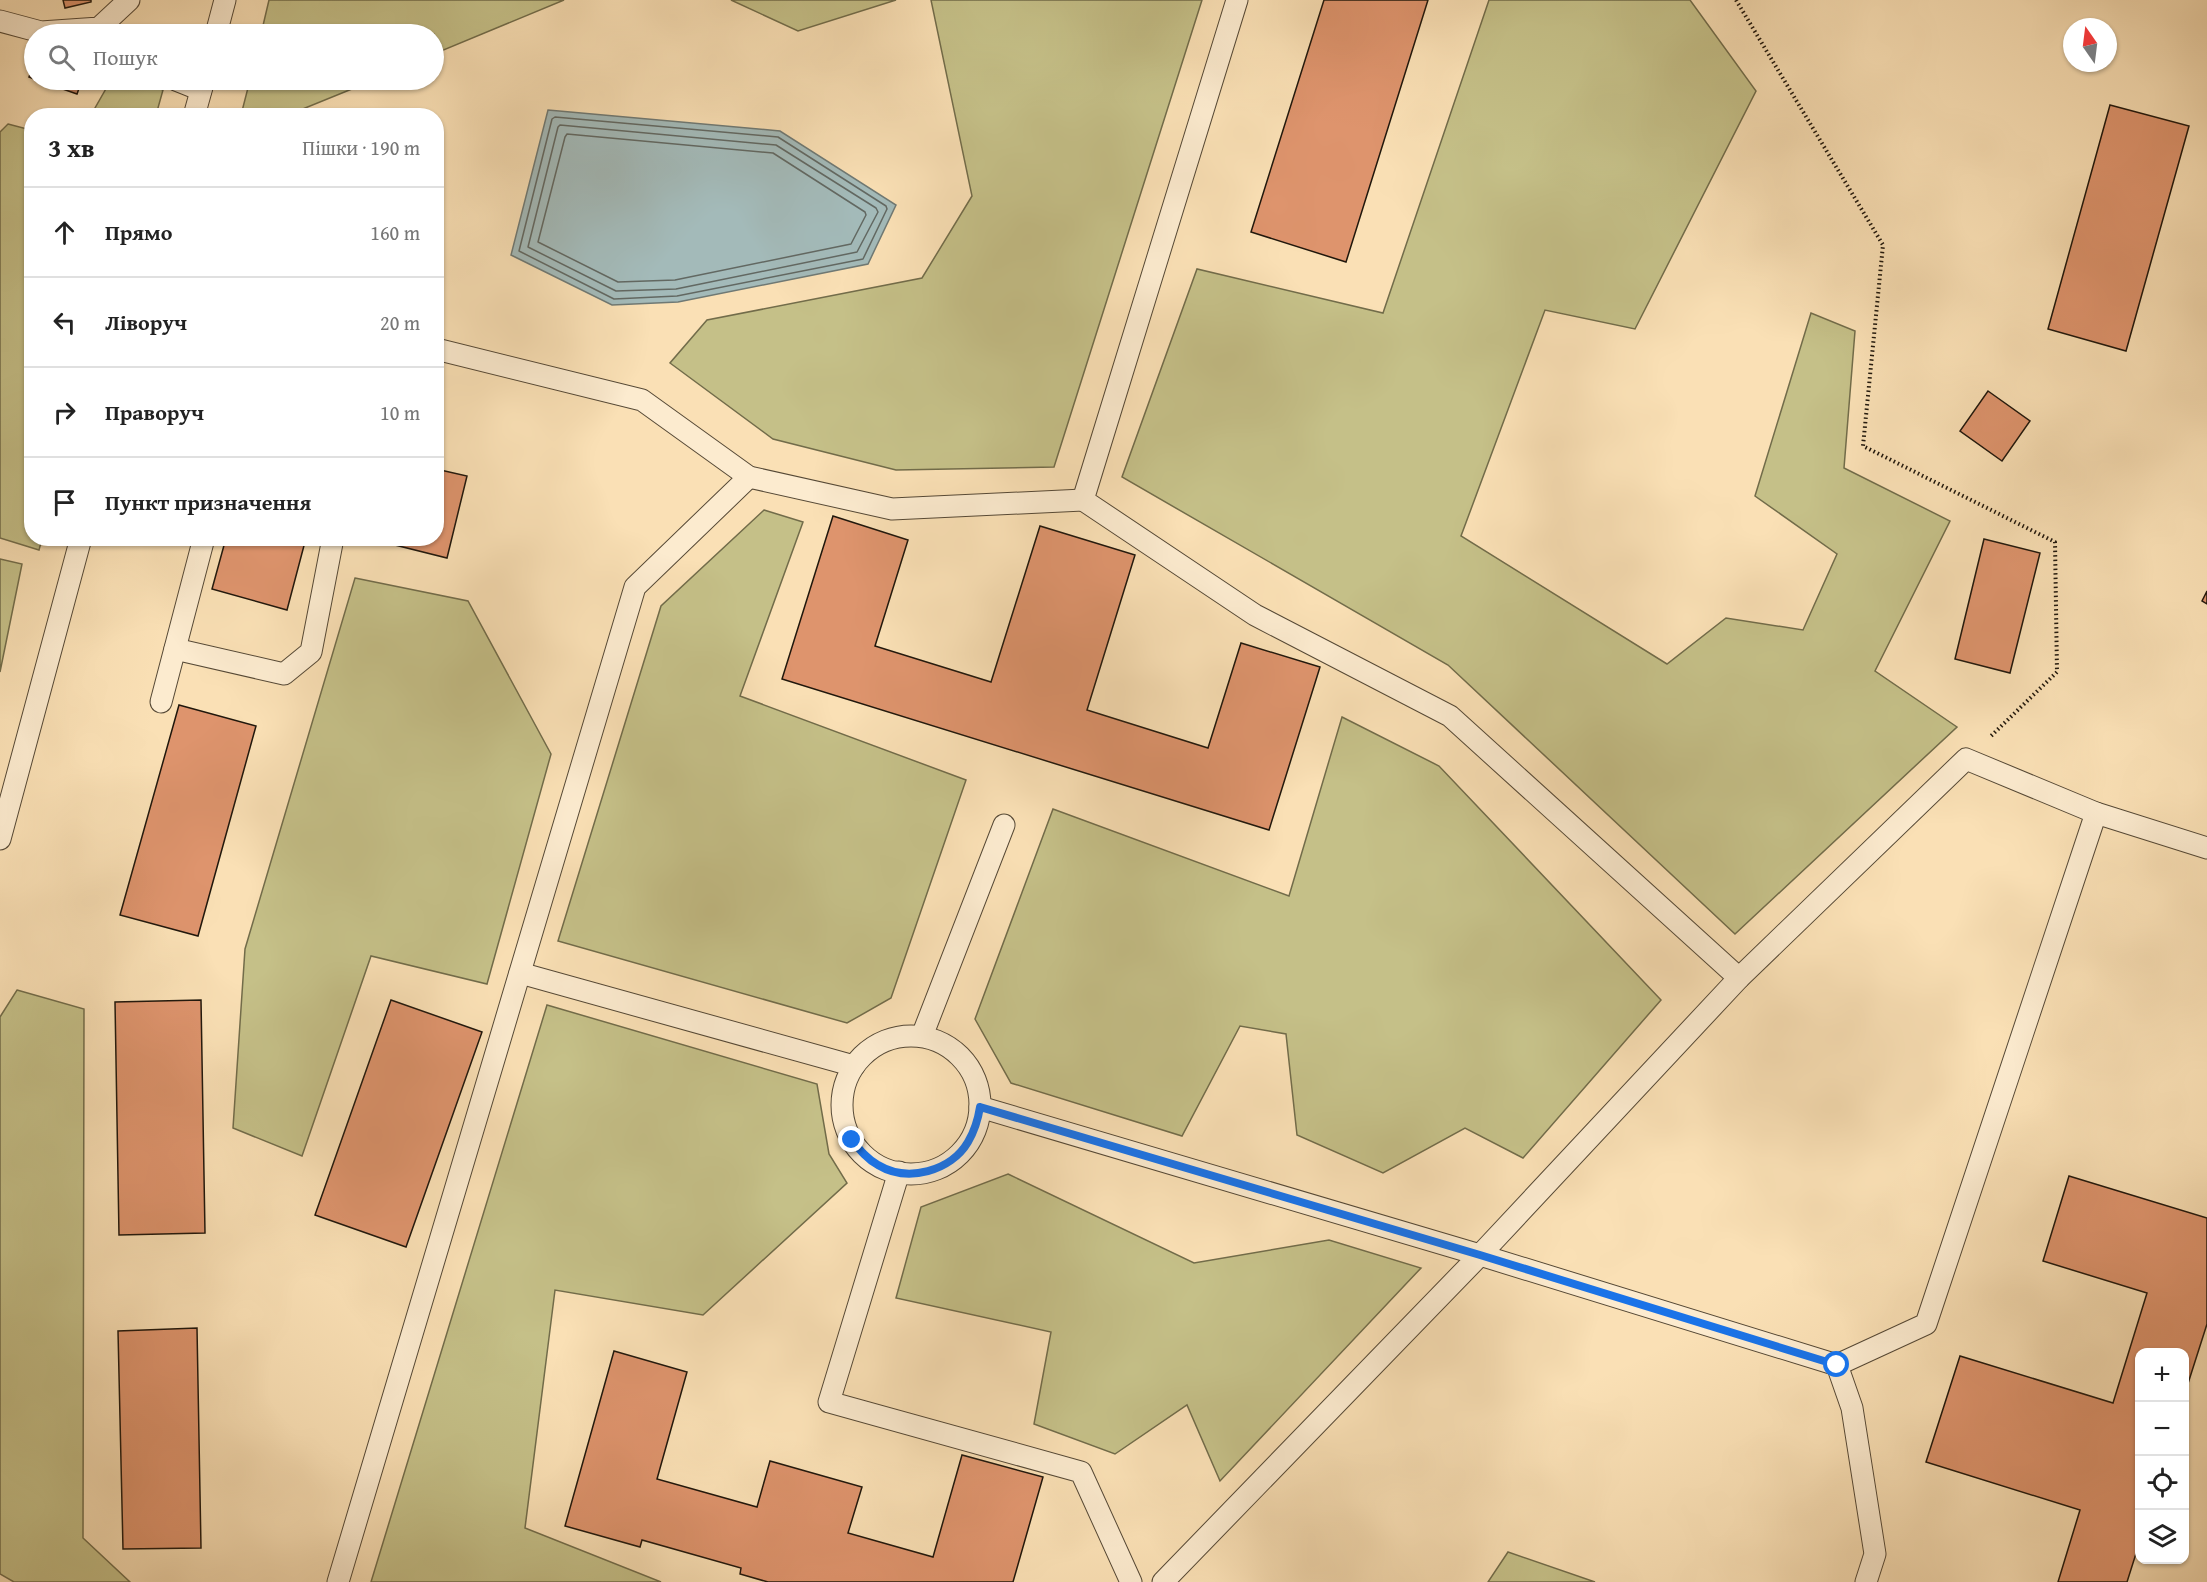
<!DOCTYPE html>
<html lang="uk">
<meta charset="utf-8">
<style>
:root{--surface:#fff;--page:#f2f2f2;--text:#222;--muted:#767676;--line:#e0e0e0}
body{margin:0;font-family:"Gentium Book Plus",serif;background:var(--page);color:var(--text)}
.controls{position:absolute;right:18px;bottom:18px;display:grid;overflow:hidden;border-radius:12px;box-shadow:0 2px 4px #0004}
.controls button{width:54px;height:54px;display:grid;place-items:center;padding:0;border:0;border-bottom:2px solid var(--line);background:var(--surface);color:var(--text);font:30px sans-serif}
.compass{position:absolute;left:2063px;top:18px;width:54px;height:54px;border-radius:50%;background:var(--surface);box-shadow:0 2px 4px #0004;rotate:346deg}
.stop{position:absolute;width:18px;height:18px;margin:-14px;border:4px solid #1a73e8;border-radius:50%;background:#fff}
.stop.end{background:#1a73e8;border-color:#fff;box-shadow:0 2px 6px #0008}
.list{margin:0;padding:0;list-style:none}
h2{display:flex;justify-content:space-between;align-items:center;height:78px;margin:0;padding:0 24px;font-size:26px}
h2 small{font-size:20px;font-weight:400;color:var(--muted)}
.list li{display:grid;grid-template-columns:39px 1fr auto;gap:18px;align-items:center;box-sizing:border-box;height:90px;padding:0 24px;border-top:2px solid var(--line)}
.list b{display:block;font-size:22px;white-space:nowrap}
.list em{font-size:20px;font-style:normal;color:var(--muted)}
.icon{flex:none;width:33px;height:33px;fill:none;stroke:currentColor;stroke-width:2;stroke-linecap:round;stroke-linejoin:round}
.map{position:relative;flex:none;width:2207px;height:1582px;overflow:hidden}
.search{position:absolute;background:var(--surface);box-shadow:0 2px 4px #0004;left:24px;top:24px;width:420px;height:66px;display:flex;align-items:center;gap:15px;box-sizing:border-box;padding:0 21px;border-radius:33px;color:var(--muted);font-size:22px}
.panel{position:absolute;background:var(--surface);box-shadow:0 2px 4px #0004;left:24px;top:108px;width:420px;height:438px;border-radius:24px}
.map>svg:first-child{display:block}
.green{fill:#c5c088;stroke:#726c4a;stroke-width:1.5}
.water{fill:#a3bab9;stroke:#6f7974;stroke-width:1.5}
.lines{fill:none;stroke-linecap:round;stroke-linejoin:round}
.shore{stroke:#626862;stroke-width:1.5}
.building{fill:#de946d;stroke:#20170c;stroke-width:1.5}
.service-casing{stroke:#564936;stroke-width:23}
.path{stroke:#20170c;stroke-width:4;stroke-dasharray:1.5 3;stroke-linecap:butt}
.service{stroke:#fcebcf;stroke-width:21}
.route{stroke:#1a73e8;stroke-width:8}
</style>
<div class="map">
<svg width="2207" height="1582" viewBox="0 0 2207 1582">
<rect width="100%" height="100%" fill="#fae0b5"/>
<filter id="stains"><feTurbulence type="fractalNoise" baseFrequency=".00333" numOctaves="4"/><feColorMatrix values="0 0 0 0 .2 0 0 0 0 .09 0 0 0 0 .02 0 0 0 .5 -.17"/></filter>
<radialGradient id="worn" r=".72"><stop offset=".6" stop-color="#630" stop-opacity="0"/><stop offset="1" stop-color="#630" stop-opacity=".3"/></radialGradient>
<g class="green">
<polygon points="269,0 564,0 434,54 434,34 261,34"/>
<polygon points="731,0 896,0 798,31"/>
<polygon points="931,0 1202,0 1054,467 896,470 773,439 670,363 707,320 922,278 972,196"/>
<polygon points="1489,0 1690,0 1756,91 1635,329 1545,310 1461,536 1667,664 1726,618 1803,630 1837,554 1755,496 1811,313 1855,331 1844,468 1950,521 1875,671 1957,727 1735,934 1448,665 1122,477 1197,269 1383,313"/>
<polygon points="111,80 138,80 163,90 156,115 91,115"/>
<polygon points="250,80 374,80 288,115 241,115"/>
<polygon points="8,124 31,130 32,538 42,539 39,550 0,538 0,132"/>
<polygon points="764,510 803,522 740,696 966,780 891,998 847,1023 558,941 661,606"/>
<polygon points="0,559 22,564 0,672"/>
<polygon points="355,578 468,601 551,754 487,984 371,956 302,1156 233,1128 245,949"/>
<polygon points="1342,717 1439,766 1661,1000 1523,1158 1465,1128 1383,1173 1297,1135 1286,1034 1240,1026 1182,1136 1011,1083 975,1019 1053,809 1289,896"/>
<polygon points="17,990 84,1009 83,1538 130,1582 14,1582 0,1574 0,1017"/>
<polygon points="547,1005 817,1084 829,1154 847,1183 703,1315 555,1290 525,1528 661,1582 371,1582"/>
<polygon points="1008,1174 1194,1263 1329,1240 1421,1268 1220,1481 1187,1405 1115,1454 1034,1424 1051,1332 896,1298 921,1207"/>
<polygon points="1508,1552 1595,1582 1488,1582"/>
</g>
<polygon class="water" points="548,110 780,131 896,205 868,264 678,302 612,305 511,255"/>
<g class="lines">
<g class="shore">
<polygon points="555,117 778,137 886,206 887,209 863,259 677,296 614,299 519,251 552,119"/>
<polygon points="560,125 776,145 876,208 878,212 857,252 676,289 616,291 528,247 558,127"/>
<polygon points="567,134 773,153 865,212 866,215 851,244 675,280 618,282 538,242 565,137"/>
</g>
</g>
<g class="building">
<polygon points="63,0 91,0 91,2 65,8"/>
<polygon points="1324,0 1428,0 1346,262 1251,232"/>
<polygon points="34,63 34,79 29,77"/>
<polygon points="37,80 82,80 77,94"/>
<polygon points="2110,105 2189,126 2126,351 2048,329"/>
<polygon points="1988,391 2030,421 2002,461 1960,431"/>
<polygon points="436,469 467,476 447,558 367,538 436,538"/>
<polygon points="833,516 908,540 875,646 991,682 1040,526 1135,555 1087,710 1208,748 1241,643 1320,667 1269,830 782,679"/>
<polygon points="226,538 306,538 287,610 212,589"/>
<polygon points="1984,539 2040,553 2010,673 1955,659"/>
<polygon points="2207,591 2207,604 2202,601"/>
<polygon points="179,705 256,726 198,936 120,915"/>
<polygon points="201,1000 205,1233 119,1235 115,1002"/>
<polygon points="391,1000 482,1032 406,1247 315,1215"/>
<polygon points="2069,1176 2207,1218 2207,1324 2184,1396 2184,1352 2140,1352 2140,1541 2127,1582 2058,1582 2080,1510 1926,1462 1960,1356 2113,1403 2147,1293 2043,1261"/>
<polygon points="197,1328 201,1548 123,1549 118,1331"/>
<polygon points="614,1351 687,1372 657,1479 757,1507 770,1461 862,1487 848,1533 933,1557 962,1455 1043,1477 1013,1582 768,1582 740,1574 741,1568 642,1540 640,1547 565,1526"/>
</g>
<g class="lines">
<defs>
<g id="service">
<polyline points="1237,0 1083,500 1255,615 1450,716 1739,978 1966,759 2096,813"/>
<polyline points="0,21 41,32 99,28 129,0"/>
<polyline points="216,34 225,0"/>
<polyline points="176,80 201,90"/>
<polyline points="194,116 204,80"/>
<polyline points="436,349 642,400 749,477 892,509 1083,500"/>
<polyline points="175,649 284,674 311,652 333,538"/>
<polyline points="161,702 204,538"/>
<polyline points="0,839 81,538"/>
<polyline points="520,973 854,1066"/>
<polyline points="1739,978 1480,1255 1837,1365 1926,1324 2096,813 2207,848"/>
<polyline points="922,1036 1004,825"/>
<circle cx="911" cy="1105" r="69"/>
<polyline points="980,1107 1480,1255 1163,1582"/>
<polyline points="899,1172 829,1402 1081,1472 1131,1582"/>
<polyline points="1837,1365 1852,1408 1875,1554 1866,1582"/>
<polyline points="338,1582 635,587 749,477"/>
</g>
</defs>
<use href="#service" class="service-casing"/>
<polyline class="path" points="1736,0 1883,245 1863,446 2055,542 2057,672 1990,737"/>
<use href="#service" class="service"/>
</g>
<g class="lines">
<path class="route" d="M852,1140C860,1150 867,1159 878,1165C908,1183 951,1171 968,1142C975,1130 978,1120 980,1107L1480,1255L1837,1365"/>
</g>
<rect width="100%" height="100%" filter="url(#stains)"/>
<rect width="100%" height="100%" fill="url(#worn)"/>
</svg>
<div class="controls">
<button>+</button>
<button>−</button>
<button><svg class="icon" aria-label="locate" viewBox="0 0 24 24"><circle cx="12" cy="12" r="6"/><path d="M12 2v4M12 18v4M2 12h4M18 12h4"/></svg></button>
<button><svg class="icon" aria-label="layers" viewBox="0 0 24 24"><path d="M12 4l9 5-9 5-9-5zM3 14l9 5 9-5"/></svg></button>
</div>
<svg class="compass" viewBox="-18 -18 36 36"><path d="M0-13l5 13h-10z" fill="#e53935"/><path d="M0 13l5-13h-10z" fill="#767676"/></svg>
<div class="stop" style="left:1837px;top:1365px"></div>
<div class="stop end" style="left:852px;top:1140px"></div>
<div class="search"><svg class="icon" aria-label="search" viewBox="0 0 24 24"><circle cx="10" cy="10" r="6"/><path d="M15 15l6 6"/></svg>Пошук</div>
<section class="panel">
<h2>3 хв<small>Пішки · 190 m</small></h2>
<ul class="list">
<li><svg class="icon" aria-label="ahead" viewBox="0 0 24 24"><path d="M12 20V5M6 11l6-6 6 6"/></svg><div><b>Прямо</b></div><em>160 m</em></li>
<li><svg class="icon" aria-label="left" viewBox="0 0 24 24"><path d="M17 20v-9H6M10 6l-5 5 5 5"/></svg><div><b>Ліворуч</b></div><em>20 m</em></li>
<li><svg class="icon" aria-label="right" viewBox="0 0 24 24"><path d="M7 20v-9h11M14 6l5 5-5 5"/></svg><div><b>Праворуч</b></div><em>10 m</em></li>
<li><svg class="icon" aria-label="arrive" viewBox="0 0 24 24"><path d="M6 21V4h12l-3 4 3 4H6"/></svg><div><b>Пункт призначення</b></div></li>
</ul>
</section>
</div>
